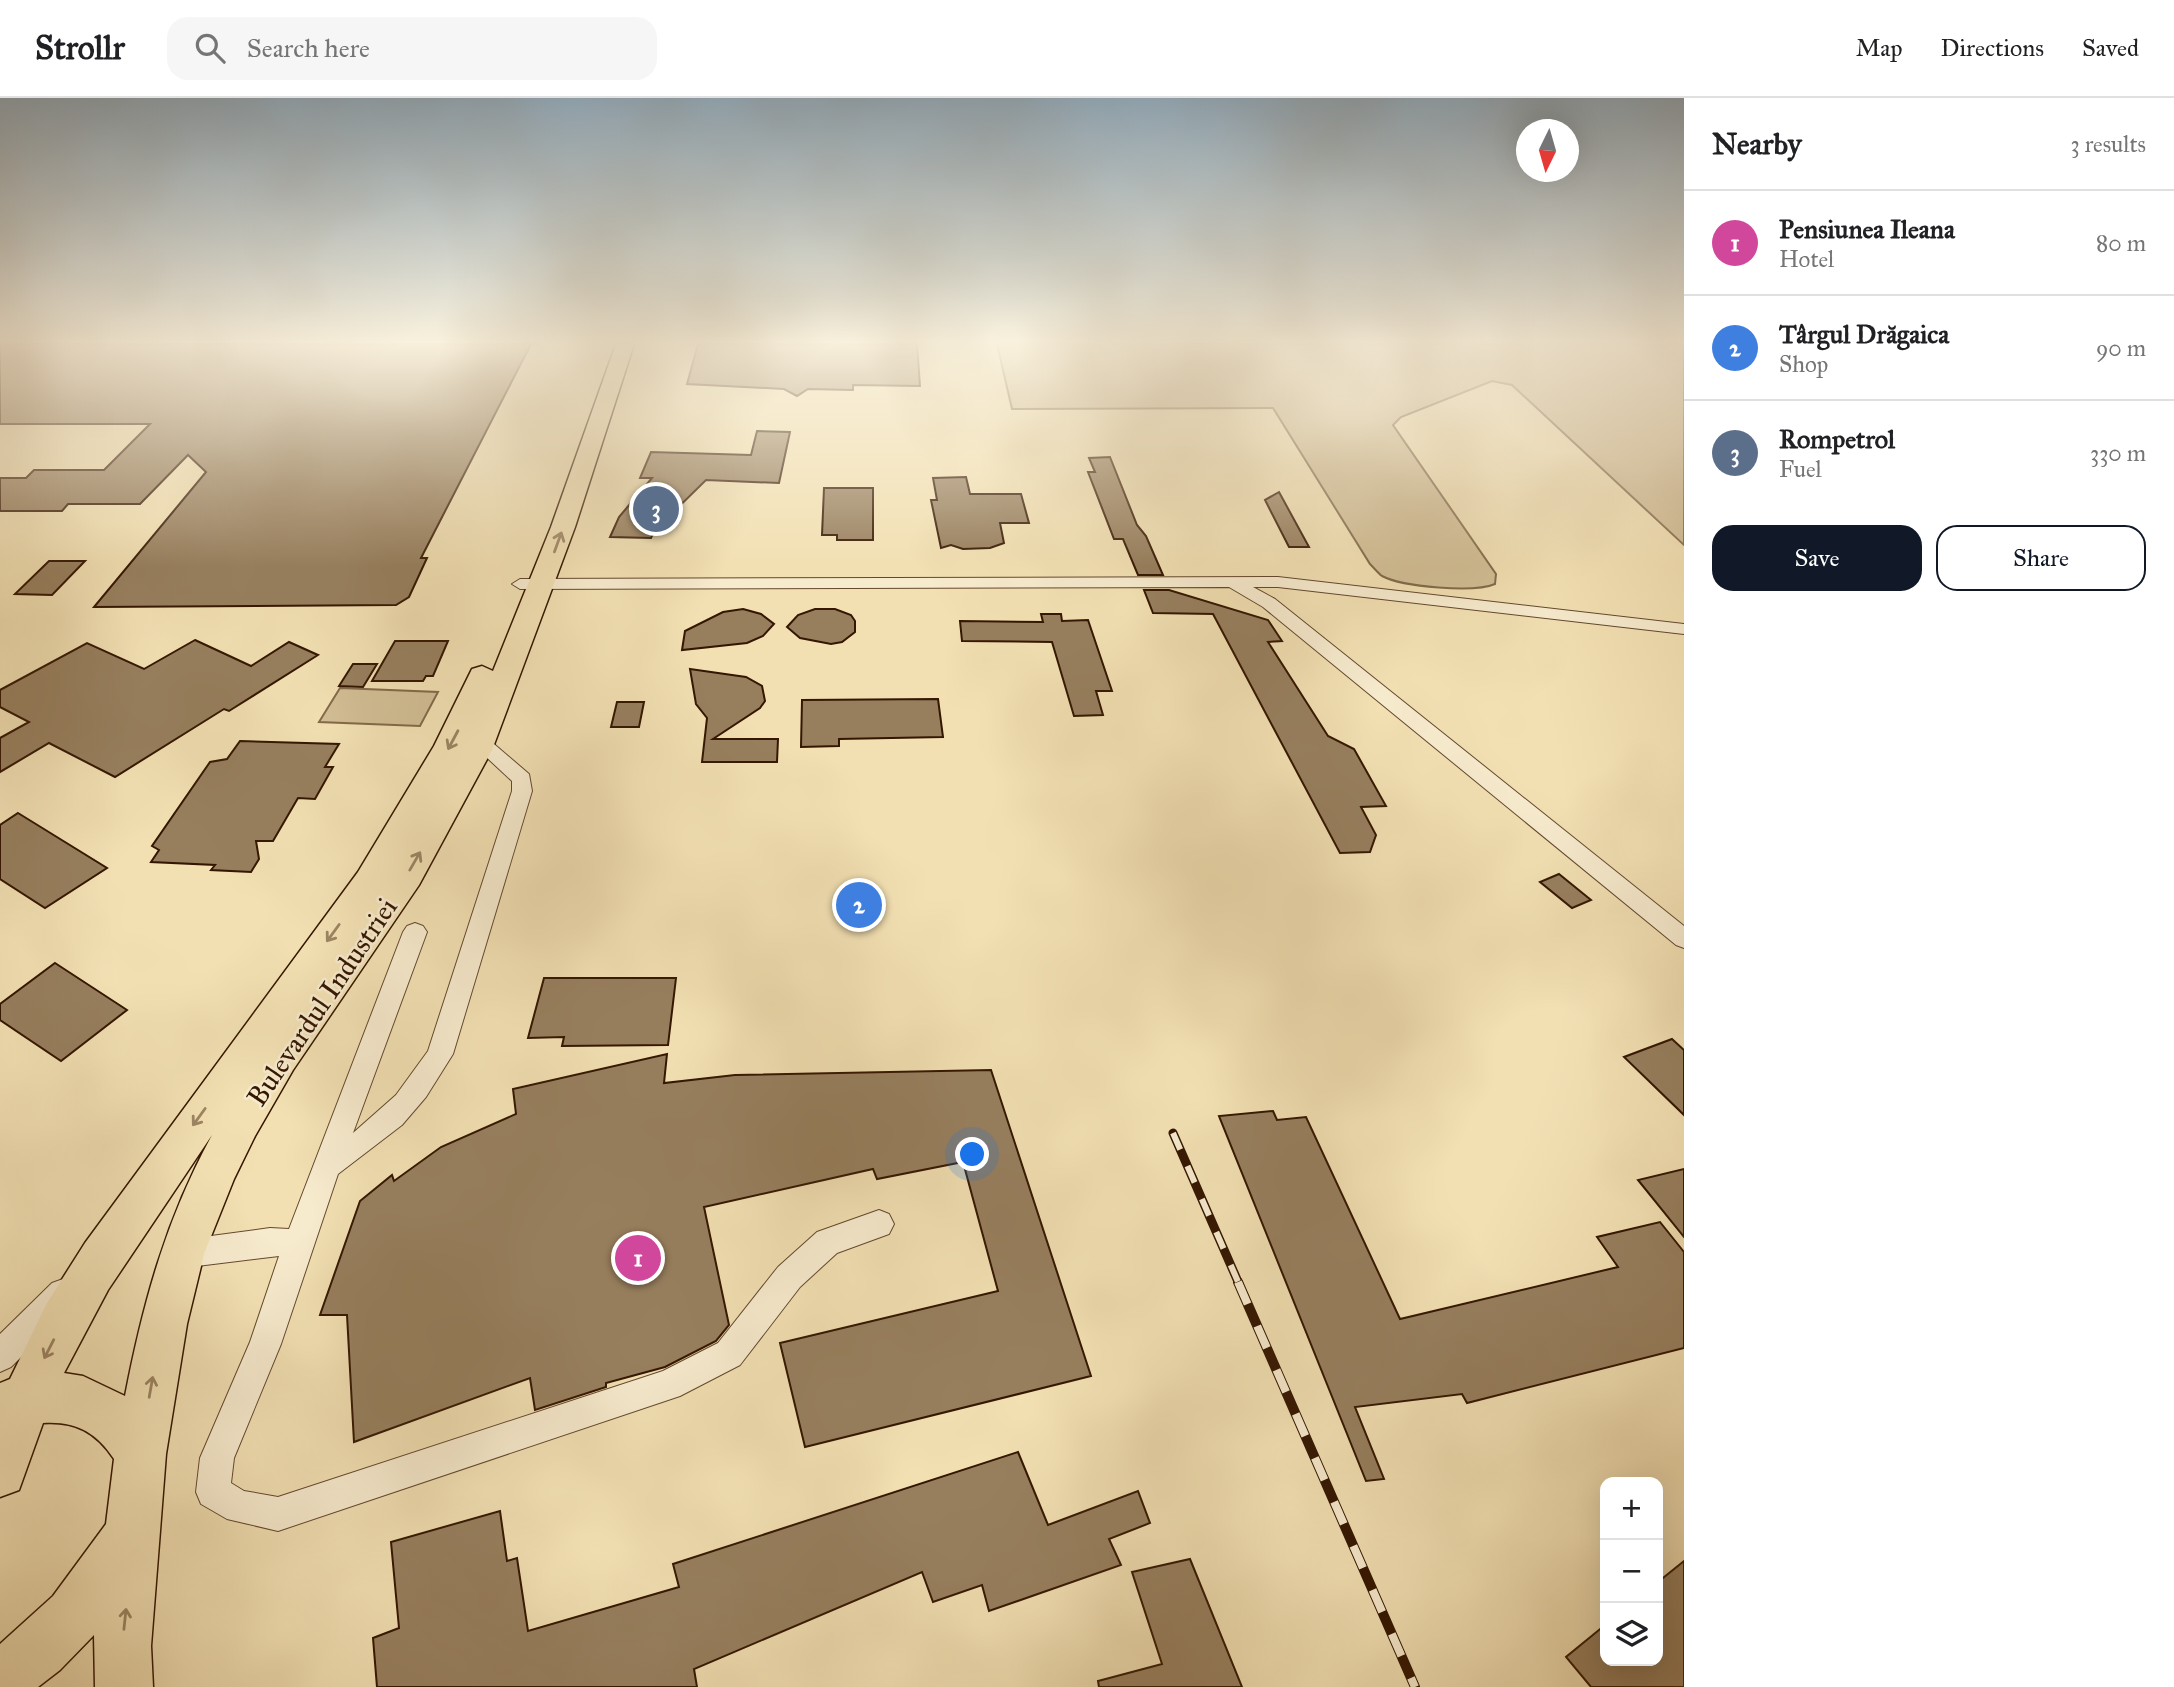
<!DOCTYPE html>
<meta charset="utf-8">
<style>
:root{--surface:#fff;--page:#f6f6f6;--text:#202124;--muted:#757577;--line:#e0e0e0;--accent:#111827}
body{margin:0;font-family:"IM FELL Great Primer",serif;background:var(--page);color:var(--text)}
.controls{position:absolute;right:21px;bottom:21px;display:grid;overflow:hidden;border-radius:14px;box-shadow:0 7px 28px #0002}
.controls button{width:63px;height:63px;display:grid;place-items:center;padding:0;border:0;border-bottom:2px solid var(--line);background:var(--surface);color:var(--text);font:35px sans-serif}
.compass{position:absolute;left:1516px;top:21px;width:63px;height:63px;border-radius:50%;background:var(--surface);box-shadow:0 7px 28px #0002;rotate:185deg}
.you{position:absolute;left:973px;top:1057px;width:24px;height:24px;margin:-18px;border:5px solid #fff;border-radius:50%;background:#1a73e8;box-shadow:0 0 0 10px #1a73e833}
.badge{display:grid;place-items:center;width:46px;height:46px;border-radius:50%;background:var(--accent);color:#fff;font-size:23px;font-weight:700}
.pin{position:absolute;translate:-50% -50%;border:4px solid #fff;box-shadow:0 2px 7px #0006}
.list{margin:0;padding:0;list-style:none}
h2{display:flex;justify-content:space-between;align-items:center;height:91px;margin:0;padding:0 28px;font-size:30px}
h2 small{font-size:23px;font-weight:400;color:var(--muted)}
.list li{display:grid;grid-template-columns:46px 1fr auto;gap:21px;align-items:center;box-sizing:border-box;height:105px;padding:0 28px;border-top:2px solid var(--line)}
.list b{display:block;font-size:26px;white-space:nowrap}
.list p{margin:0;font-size:23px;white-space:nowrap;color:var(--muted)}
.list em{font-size:23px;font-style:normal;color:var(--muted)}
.actions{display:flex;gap:14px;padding:21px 28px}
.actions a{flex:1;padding:16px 0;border:2px solid var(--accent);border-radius:21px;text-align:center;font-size:24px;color:var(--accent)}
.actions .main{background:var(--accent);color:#fff}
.icon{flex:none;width:38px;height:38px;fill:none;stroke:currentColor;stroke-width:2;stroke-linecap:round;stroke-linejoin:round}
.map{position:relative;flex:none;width:1684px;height:1589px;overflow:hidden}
header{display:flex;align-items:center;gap:42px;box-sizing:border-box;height:98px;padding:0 35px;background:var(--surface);border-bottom:2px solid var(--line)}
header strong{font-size:33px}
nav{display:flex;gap:38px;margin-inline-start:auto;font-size:24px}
.search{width:490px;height:63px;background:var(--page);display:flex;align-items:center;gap:18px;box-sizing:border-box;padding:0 24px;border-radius:21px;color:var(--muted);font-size:26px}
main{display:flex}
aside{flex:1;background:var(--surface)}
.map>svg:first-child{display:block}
.green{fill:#d2be95;stroke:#836a4b;stroke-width:2}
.building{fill:#977f5e;stroke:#341601;stroke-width:2}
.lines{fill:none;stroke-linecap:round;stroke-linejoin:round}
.minor-casing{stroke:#64482e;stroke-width:2}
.primary-casing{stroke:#341601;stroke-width:3}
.minor{fill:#f7ebce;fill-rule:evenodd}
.primary{fill:#f2e0b3;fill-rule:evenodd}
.rail-far1-casing{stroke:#341601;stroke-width:9}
.rail-casing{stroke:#341601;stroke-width:10}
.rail-far1{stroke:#f7ebce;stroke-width:6;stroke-dasharray:18;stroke-linecap:butt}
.rail{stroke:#f7ebce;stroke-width:8;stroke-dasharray:24;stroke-linecap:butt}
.oneway{stroke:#9c8563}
.labels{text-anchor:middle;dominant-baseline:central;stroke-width:5;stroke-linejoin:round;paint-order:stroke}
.street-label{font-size:28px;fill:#341601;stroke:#f7ebce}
</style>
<header>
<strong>Strollr</strong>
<div class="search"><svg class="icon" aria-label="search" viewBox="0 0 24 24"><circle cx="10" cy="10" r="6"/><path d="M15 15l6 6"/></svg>Search here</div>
<nav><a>Map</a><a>Directions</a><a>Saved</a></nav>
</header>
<main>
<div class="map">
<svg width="1684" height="1589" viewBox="0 0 1684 1589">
<rect width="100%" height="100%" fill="#f2e0b3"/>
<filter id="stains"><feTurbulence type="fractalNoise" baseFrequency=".00286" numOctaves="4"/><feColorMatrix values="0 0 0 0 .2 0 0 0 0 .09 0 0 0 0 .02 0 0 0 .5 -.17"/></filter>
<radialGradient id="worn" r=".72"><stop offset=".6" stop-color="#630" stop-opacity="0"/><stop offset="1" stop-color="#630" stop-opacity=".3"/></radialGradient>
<g class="green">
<path d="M997,246H1684V447L1512,287L1492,283L1401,319L1393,327L1496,476L1495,486C1474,495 1403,489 1382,478C1378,475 1374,470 1370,466L1273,310L1012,311Z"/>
<polygon points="340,590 438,594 420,628 319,624"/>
</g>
<g class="building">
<polygon points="0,246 531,246 421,460 427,460 409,499 396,507 94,509 206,374 188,357 140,406 68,406 62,413 0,413 0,380 26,380 34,372 104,372 150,326 0,326"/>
<polygon points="698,246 917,246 920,288 853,287 853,292 808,291 797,298 784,291 687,286"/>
<polygon points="757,333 790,334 779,385 706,382 654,433 651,440 610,439 619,419 652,380 640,380 651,354 751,357"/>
<polygon points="1110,359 1137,427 1146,438 1163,477 1138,477 1123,441 1114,441 1088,374 1095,374 1089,360"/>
<polygon points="966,379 970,396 1021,396 1029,425 1000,425 1004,445 990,450 963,451 951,447 941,450 931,402 937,402 933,380"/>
<polygon points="824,390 873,390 873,442 837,442 837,437 822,437"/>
<polygon points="1279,394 1309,449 1289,449 1265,402"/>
<polygon points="49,463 85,463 52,497 15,496"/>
<polygon points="1144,492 1169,492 1268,522 1282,543 1268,544 1328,638 1354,651 1386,708 1361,709 1376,737 1370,754 1340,755 1213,516 1153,515"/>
<polygon points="743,511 761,516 774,526 763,538 747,545 682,552 685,533 723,514"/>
<polygon points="815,511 835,511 851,517 855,523 855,534 842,544 831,546 800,540 787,529 798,517"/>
<polygon points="1041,516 1061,516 1062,523 1088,522 1112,593 1096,593 1103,617 1074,618 1052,544 962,543 960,523 1043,524"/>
<polygon points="195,542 251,568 289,544 318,557 229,613 224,611 115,679 49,645 0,674 0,640 29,624 0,609 0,592 87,545 144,571"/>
<polygon points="395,543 448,543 433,578 426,578 423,583 372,583"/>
<polygon points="353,566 377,566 363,589 339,588"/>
<polygon points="690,571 746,579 762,588 765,603 760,610 713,641 778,641 777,664 702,664 707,620 696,606"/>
<polygon points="938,601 943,639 839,641 839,648 801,649 802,602"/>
<polygon points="617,604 644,604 639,629 611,629"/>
<polygon points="240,643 339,646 325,669 333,669 315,701 298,700 273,743 256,743 259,761 251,774 211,772 215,767 151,764 159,752 152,748 210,664 227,661"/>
<polygon points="18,715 107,770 45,810 0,781 0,727"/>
<polygon points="1559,776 1591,802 1572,810 1540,784"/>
<polygon points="55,865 127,912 61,963 0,922 0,906"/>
<polygon points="544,880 676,880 668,947 562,948 564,939 528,940"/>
<polygon points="1672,941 1684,952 1684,1017 1624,959"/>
<polygon points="667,956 664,985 735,977 991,972 1091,1278 805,1349 780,1245 998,1193 963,1064 877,1081 873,1071 704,1109 729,1227 716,1243 665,1269 606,1285 606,1289 535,1312 530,1280 354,1344 347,1217 320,1217 360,1103 392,1077 394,1083 441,1049 516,1016 513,991"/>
<polygon points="1273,1013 1277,1022 1306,1019 1400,1221 1618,1169 1597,1139 1660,1124 1684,1154 1684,1250 1467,1305 1462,1296 1355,1309 1384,1381 1366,1383 1219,1018"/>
<polygon points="1684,1071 1684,1139 1638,1082"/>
<polygon points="1018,1354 1048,1427 1138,1393 1150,1425 1109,1441 1121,1467 989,1513 982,1487 933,1504 922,1474 694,1571 697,1589 377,1589 373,1540 399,1530 391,1444 500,1413 507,1463 517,1460 528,1533 679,1489 673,1466"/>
<polygon points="1190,1461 1242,1589 1099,1589 1098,1583 1162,1566 1132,1474"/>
<polygon points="1684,1463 1684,1589 1591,1589 1566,1559 1605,1527 1605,1563 1658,1563 1658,1484"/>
</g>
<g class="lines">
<defs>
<g id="minor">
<polygon points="1278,479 1684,526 1684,536 1278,489 1253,489 1275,501 1684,828 1684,850 1676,847 1263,509 1229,489 520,491 512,486 520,481"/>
<polygon points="480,638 487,640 529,676 532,693 453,956 426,999 402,1027 338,1076 281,1246 234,1360 231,1385 244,1393 278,1399 663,1273 718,1245 778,1169 817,1134 879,1112 889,1116 894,1126 889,1136 837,1155 800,1189 740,1267 680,1298 278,1433 227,1421 201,1406 196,1394 200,1360 250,1244 279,1158 181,1170 170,1166 166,1156 170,1146 181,1142 270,1130 289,1131 403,834 407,828 415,825 423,828 427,834 353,1035 396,997 428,953 512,693 512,683 470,644"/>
<polygon points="63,1181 74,1185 78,1196 74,1207 11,1269 0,1274 0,1236 52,1185"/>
</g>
<path id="primary" d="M616,246H634L575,429L492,652L419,787L293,972L255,1038L234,1081L204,1156L187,1226L166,1356L151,1548L153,1589H95L94,1537L60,1572L38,1589H0V1546L53,1498L106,1426L114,1361C96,1334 76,1323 43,1325L19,1392L0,1399V1285L10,1281L47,1205L85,1145L358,774L434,648L472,571L482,568L493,573L551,429ZM212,1037C166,1121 143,1205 125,1298L83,1278L64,1275L108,1192Z"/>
</defs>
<use href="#minor" class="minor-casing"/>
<use href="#primary" class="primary-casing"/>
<use href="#minor" class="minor"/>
<use href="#primary" class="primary"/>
<defs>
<polyline id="rail-far1" points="1173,1035 1239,1186"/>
<polyline id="rail" points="1238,1184 1415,1589"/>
</defs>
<use href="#rail-far1" class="rail-far1-casing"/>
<use href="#rail" class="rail-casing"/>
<use href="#rail-far1" class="rail-far1"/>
<use href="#rail" class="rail"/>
</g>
<defs><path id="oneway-shaft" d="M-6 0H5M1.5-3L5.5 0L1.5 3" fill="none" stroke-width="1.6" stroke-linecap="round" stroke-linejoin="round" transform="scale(1.75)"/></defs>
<g class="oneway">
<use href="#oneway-shaft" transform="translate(558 444) rotate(-70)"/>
<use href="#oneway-shaft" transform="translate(453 642) rotate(118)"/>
<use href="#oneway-shaft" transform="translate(415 763) rotate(-60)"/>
<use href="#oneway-shaft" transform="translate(333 835) rotate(126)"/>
<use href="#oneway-shaft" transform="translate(199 1019) rotate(126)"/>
<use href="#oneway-shaft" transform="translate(49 1251) rotate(117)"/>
<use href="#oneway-shaft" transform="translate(151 1289) rotate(-80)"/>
<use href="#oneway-shaft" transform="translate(125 1521) rotate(-84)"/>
</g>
<linearGradient id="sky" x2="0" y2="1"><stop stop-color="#92aaba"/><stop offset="0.52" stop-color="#f9f1dd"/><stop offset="1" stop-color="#f9f1dd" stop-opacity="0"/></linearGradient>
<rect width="1684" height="469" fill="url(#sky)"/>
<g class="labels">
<g class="street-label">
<text transform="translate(322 904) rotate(-56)">Bulevardul Industriei</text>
</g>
</g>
<rect width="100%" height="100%" filter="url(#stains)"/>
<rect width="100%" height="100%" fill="url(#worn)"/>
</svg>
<div class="controls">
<button>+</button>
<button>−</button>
<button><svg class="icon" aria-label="layers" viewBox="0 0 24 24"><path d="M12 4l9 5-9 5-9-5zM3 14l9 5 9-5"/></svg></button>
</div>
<svg class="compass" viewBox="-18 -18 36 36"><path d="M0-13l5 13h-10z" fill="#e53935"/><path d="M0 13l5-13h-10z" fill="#757577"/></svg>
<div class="you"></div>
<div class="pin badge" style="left:638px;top:1160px;background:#d1479c">1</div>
<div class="pin badge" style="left:859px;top:807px;background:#3f7fe0">2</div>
<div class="pin badge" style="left:656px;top:411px;background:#5c6f8a">3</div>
</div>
<aside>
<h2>Nearby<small>3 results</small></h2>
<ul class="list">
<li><span class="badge" style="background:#d1479c">1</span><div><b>Pensiunea Ileana</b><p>Hotel</p></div><em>80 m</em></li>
<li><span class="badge" style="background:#3f7fe0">2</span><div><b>Târgul Drăgaica</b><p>Shop</p></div><em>90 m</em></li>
<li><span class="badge" style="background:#5c6f8a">3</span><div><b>Rompetrol</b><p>Fuel</p></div><em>330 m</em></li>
</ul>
<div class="actions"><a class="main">Save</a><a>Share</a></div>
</aside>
</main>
